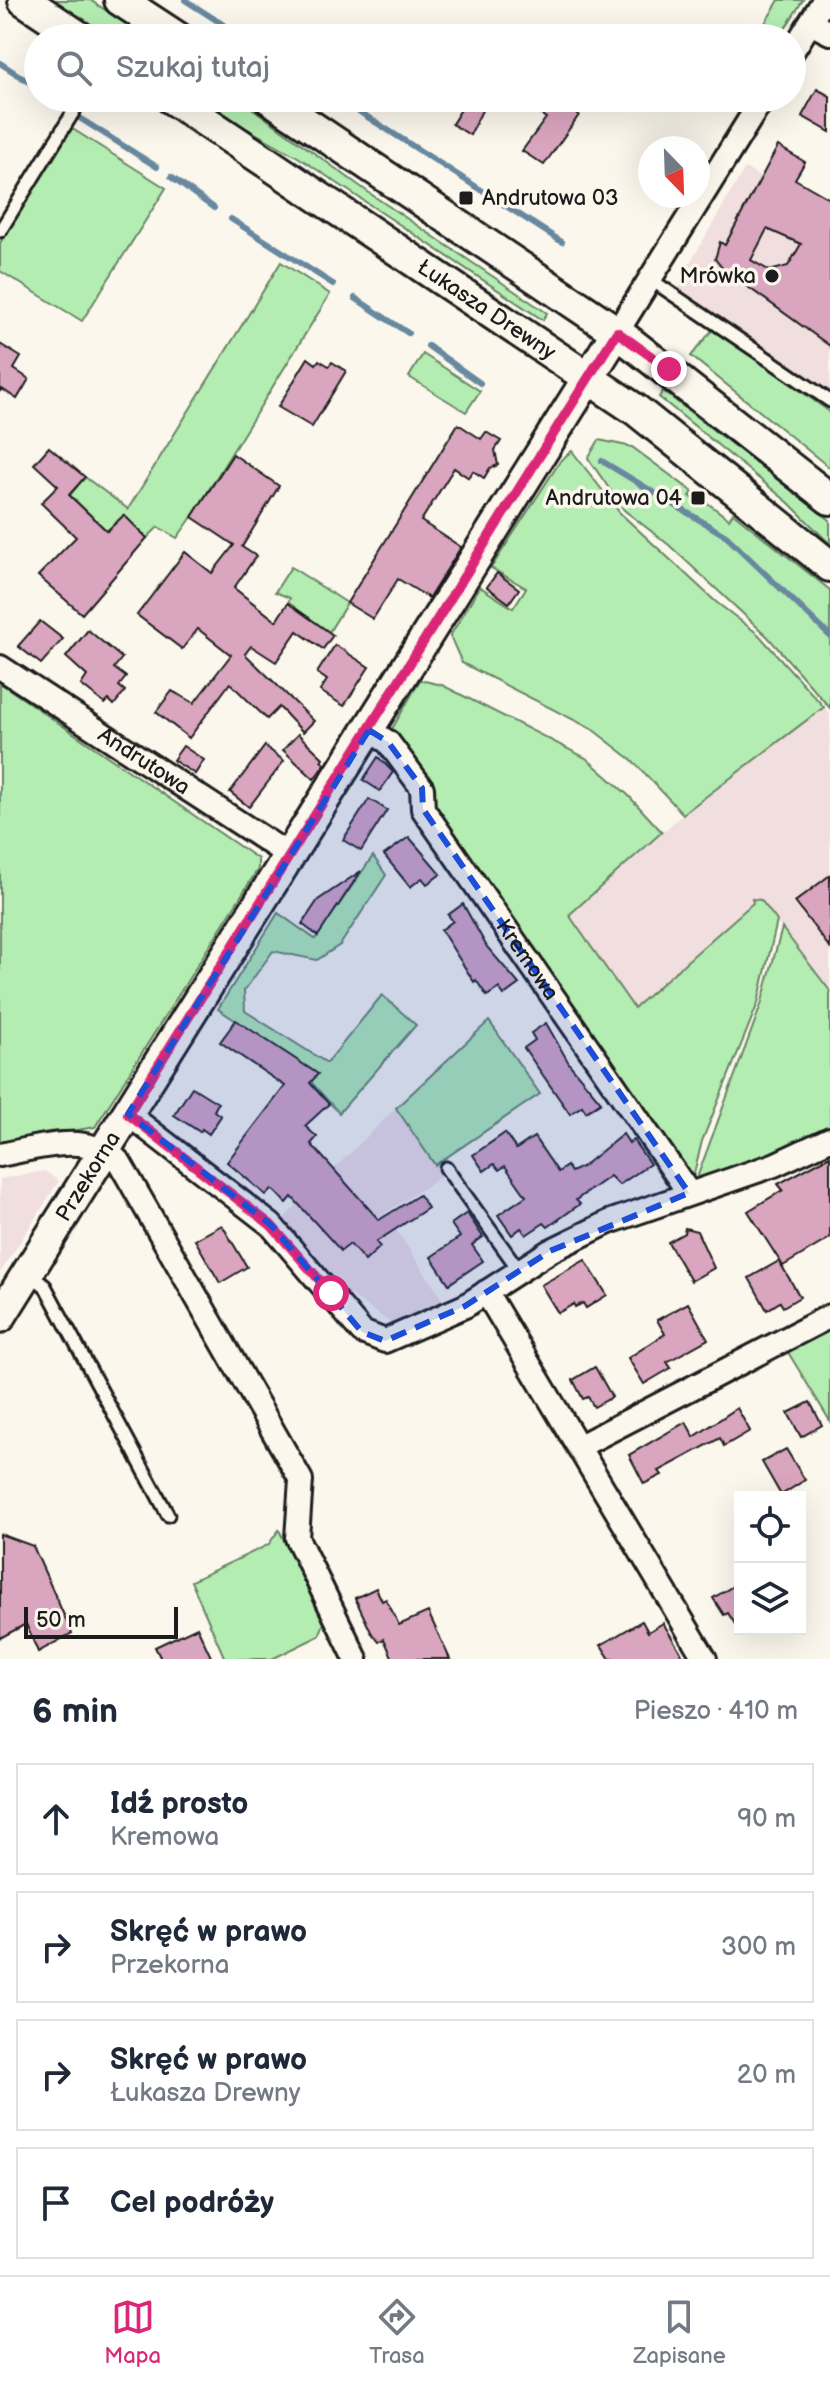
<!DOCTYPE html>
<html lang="pl">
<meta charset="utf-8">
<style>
:root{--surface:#fff;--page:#f2f2f3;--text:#1f2937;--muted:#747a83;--line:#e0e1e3;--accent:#db2777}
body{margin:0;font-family:"Balsamiq Sans",sans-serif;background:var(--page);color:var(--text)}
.controls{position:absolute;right:24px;bottom:24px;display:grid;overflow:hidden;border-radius:0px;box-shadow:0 8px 32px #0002}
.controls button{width:72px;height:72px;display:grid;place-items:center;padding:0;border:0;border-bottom:2px solid var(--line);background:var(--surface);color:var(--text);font:40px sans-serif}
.compass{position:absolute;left:638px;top:136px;width:72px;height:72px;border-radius:50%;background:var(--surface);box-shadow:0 8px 32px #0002;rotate:157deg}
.scale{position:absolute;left:24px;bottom:20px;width:154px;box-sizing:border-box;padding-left:8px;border:4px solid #1c1c1c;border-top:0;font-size:22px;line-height:28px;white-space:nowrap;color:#1c1c1c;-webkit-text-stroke:6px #fbf7ec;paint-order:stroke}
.stop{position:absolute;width:24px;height:24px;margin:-18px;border:6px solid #db2777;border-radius:50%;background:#fff}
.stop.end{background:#db2777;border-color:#fff;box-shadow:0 2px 8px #0008}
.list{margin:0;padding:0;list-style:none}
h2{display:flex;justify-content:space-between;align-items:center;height:104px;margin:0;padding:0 32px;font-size:34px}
h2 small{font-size:26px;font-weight:400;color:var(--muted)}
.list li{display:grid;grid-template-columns:52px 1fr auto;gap:24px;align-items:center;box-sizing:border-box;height:112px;margin:0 16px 16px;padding:0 16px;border:2px solid var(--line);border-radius:0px}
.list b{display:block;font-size:30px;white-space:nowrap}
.list p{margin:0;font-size:26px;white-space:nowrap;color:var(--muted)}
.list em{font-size:26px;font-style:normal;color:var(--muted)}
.icon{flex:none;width:44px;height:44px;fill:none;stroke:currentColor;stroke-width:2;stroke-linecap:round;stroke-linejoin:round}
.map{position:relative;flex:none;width:830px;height:1659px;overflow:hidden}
.search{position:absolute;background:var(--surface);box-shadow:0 8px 32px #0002;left:24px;right:24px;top:24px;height:88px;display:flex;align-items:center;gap:20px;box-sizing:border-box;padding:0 28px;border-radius:44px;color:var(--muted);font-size:30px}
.sheet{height:616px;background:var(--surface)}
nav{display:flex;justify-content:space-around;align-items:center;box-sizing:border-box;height:112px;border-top:2px solid var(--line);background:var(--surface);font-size:22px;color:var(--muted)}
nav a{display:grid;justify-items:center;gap:4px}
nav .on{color:var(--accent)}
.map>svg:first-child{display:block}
.built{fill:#f1dede}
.green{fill:#b4edb1;stroke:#688466;stroke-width:2}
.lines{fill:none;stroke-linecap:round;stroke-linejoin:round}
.stream{stroke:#6788a0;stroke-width:6}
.building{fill:#daa5bf;stroke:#1c1c1c;stroke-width:2;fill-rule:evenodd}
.lane-casing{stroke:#1c1c1c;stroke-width:17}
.street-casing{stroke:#1c1c1c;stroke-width:28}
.secondary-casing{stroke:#1c1c1c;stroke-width:36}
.lane{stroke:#fbf7ec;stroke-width:11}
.street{stroke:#fbf7ec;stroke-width:22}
.secondary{stroke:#fbf7ec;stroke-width:30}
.route{stroke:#db2777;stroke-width:10}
.marked{fill:#1d4ed8;fill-opacity:0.2;stroke:#1d4ed8;stroke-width:6;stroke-dasharray:16 10;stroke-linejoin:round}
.poi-dot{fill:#1c1c1c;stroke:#fbf7ec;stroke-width:3}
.labels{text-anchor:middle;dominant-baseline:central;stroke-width:7;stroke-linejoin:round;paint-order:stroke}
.poi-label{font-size:22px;fill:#1c1c1c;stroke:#fbf7ec;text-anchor:end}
.street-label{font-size:22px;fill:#1c1c1c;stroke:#fbf7ec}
</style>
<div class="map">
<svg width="830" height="1659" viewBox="0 0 830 1659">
<rect width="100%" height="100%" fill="#fbf7ec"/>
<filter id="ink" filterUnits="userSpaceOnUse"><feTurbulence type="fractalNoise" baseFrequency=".0125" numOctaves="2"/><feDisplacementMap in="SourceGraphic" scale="16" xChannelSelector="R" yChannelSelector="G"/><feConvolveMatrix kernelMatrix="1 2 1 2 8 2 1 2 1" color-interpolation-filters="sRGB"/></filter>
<g filter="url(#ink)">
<g class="built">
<polygon points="745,168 830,219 830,392 679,289 683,275"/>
<polygon points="824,707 830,714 830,991 758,898 634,1008 569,915 683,814"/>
<polygon points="396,1108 442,1176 385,1213 444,1302 393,1325 339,1286 281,1221"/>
<polygon points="44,1171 59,1181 0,1273 0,1179"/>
</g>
<g class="green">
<polygon points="42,0 90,0 148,38 100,38"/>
<polygon points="779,0 803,0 779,38 756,38"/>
<polygon points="192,98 238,98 375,197 547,313 543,320 298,157"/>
<polygon points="71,128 166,188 82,321 0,271 0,243"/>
<polygon points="281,262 330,294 192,517 177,538 158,527 147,538 124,516 107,531 70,495 85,477 128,509"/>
<polygon points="713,329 830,412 830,468 691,356"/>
<polygon points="423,354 480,391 466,412 409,377"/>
<polygon points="663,391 830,520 830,544 789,503 659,397"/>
<polygon points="599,440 632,447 693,492 690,496 702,505 706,502 729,519 733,513 830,590 830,708 768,637 669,545 624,510 588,458"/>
<polygon points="572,451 620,513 716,602 758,634 824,707 683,814 632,760 592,729 462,663 450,636 480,587 513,608 526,588 491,568 561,460"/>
<polygon points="291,567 347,603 329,632 288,603 290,598 275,592"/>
<polygon points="420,680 442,685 586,758 628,795 662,832 569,915 634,1008 753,903 752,899 761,900 777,921 758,1003 702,1141 693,1178 437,813 426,784 388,736"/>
<polygon points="0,683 258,859 258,869 95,1127 0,1143"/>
<polygon points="373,856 386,875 340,945 317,960 273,951 244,991 245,1011 327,1063 382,995 416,1025 339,1113 311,1082 317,1074 218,1009 278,913 315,939"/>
<polygon points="782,928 830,991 830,1129 759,1163 695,1183 761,1005"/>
<polygon points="489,1021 540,1094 435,1165 396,1108"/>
<polygon points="830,1326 830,1421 786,1349"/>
<polygon points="279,1530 324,1623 319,1636 272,1659 225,1659 191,1581 268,1545"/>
</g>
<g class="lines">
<g class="stream">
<polyline points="185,0 244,38"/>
<polyline points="0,63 38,88"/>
<polyline points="52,98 60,103"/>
<polyline points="338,98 562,242"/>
<polyline points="81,119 157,167"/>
<polyline points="171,177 214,208"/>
<polyline points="231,219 333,284"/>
<polyline points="355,298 408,333"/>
<polyline points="428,346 480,383"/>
<polyline points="602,461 726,536 830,636"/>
</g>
</g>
<g class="building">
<polygon points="817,89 830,96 830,132 802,116"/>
<polygon points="468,98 488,98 470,135 452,124"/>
<polygon points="551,98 579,115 544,165 522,151 546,118 540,114"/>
<path d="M778,146L805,162L795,179L830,199V346L723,269L715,259L720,242L725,245ZM767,229L801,244L788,266L770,271L751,260Z"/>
<polygon points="0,344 21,357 14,369 29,379 17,399 2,389 0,391"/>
<polygon points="308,358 316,364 319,360 329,366 332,362 346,371 312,427 278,407"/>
<polygon points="458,424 481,439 486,432 501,441 495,450 498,465 490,468 484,478 473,471 469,478 454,468 421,521 461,547 429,598 398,579 373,619 347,603"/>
<polygon points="49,447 85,477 69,495 107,531 124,515 147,538 82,614 38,576 76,537 41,503 58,486 34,464"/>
<polygon points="233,454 279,486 242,547 256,556 234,588 276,621 288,603 333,635 323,649 297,631 276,662 251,646 245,654 314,721 303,732 279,707 267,719 230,683 189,738 156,712 172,691 194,703 231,655 198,629 182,649 137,615 185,552 212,573 234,545 192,517"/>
<polygon points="497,573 519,589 509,603 487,587"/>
<polygon points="40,621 63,639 41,664 18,646"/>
<polygon points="88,630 122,658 114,668 126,677 119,686 125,691 114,705 109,700 105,704 81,685 87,676 66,657"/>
<polygon points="335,645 369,667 344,706 320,691 327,680 317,673"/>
<polygon points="298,734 323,758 321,761 325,764 314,779 283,750"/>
<polygon points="183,746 204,760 195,774 173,760"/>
<polygon points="265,746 284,761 249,807 230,792"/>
<polygon points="378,757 393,772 380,791 363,780"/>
<polygon points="369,799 387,810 361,851 343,840"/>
<polygon points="409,837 441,874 427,884 422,878 410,887 384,855"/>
<polygon points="361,871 318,936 302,924 318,900"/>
<polygon points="830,875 830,948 795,902"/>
<polygon points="463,904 487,947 519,984 504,995 499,988 487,996 476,980 474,982 441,930 453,921 448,915"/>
<polygon points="236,1020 318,1074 310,1083 329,1104 305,1126 317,1137 311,1144 379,1220 419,1195 428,1208 376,1242 380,1247 365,1261 350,1244 341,1251 292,1197 287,1203 272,1189 266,1195 227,1162 285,1086 220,1042"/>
<polygon points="546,1023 570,1065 601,1102 586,1112 582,1106 570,1114 524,1048 535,1040 531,1033"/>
<polygon points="192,1087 218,1103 214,1111 221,1116 209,1134 202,1129 200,1132 174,1115"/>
<polygon points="505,1133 516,1149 534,1137 558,1172 567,1166 571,1172 582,1167 623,1134 629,1143 633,1140 650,1164 619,1185 610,1176 576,1200 580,1204 548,1227 544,1223 526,1235 521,1228 512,1235 498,1215 526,1196 505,1166 499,1170 494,1164 484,1171 473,1155"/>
<polygon points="830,1156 830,1238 783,1266 748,1211 783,1190 778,1184"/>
<polygon points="467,1213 483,1237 472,1245 483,1261 449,1284 431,1257 460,1237 451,1224"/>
<polygon points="222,1225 247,1267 220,1283 195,1240"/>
<polygon points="685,1228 697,1231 714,1268 691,1281 668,1242 684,1233"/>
<polygon points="585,1260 607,1295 586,1308 583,1303 575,1307 574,1304 558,1313 541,1285"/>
<polygon points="779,1261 800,1297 783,1307 780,1302 767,1310 749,1278"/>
<polygon points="688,1303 708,1339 667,1362 671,1368 644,1384 628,1358 665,1334 657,1320"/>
<polygon points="595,1367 612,1397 594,1407 588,1397 583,1399 573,1380"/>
<polygon points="810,1402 822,1425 801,1437 788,1413"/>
<polygon points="737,1408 750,1431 724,1446 720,1438 659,1471 662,1475 644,1484 629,1455 686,1422 694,1437"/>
<polygon points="786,1449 805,1480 781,1495 762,1462"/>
<polygon points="0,1534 33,1546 72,1633 38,1652 26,1624 0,1638"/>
<polygon points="740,1582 740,1632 728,1613 724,1615 713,1598"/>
<polygon points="376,1588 382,1601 386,1599 399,1625 428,1612 450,1659 393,1659 384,1639 379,1642 371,1632 355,1598"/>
<polygon points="642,1621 648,1632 663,1623 685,1659 610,1659 601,1645"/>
<polygon points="197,1627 212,1659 161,1659 155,1647"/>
</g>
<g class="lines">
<defs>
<g id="lane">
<polyline points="0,231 82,98"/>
<polyline points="650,279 830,401"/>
<polyline points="446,1168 519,1270"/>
<polyline points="30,1274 45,1286 168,1515"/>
</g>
<g id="street">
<polyline points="810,23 830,33"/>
<polyline points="792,52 824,0"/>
<polyline points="617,332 763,98"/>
<path id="s1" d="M0,667L290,856"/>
<path id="s2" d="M369,730L388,742L422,788L423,809L689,1193"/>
<polyline points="128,1114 271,1225 362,1332 385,1341 465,1306 550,1251 609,1222 774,1165 830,1139"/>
<path d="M0,1155C38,1148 89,1130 120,1163L301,1480L297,1538L356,1659"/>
<polyline points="486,1292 705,1659"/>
<polyline points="580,1446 830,1316"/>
</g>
<g id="secondary">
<polyline points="24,0 81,38"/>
<polyline points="120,0 178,38"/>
<path id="s3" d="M171,98L636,410L830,566"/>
<polyline points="269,98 617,332 830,499"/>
<path id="s4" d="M0,1317L617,332"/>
</g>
</defs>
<use href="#lane" class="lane-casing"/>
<use href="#street" class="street-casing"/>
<use href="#secondary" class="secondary-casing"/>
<use href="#lane" class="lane"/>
<use href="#street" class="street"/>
<use href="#secondary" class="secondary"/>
</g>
</g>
<g class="lines" filter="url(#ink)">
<polyline class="route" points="331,1293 271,1225 128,1114 617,332 669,369"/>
</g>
<path class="marked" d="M369,730L388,742L422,788L423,809L689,1193L550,1251L465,1306L385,1341L362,1332L271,1225L128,1114Z"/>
<g class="poi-dot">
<rect x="458" y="190" width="16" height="16" rx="4"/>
<circle cx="772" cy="276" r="8"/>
<rect x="690" y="490" width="16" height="16" rx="4"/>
</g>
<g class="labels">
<g class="poi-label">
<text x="482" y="198" text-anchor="start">Andrutowa 03</text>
<text x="756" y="276">Mrówka</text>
<text x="682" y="498">Andrutowa 04</text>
</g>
<g class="street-label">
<text stroke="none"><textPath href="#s3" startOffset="380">Łukasza Drewny</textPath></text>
<text stroke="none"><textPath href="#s1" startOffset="172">Andrutowa</textPath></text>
<text stroke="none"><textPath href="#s2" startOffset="284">Kremowa</textPath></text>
<text stroke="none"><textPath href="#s4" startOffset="166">Przekorna</textPath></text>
</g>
</g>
</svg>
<div class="controls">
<button><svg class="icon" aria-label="locate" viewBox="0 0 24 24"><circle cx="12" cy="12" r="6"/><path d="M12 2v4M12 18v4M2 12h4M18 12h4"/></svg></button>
<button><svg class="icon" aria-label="layers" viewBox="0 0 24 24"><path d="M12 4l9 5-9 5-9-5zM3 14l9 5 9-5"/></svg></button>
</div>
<svg class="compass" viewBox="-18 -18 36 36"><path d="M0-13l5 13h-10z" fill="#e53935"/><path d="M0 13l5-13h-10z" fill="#747a83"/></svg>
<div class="scale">50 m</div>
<div class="stop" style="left:331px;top:1293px"></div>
<div class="stop end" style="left:669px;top:369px"></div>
<div class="search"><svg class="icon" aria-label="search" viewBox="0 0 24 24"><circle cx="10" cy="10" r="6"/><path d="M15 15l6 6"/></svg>Szukaj tutaj</div>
</div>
<section class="sheet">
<h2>6 min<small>Pieszo · 410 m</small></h2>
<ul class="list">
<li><svg class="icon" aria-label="ahead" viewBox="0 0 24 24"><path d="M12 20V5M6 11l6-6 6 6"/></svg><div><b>Idź prosto</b><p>Kremowa</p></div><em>90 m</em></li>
<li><svg class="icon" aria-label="right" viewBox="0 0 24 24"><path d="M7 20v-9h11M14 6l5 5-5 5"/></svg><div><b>Skręć w prawo</b><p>Przekorna</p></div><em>300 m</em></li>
<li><svg class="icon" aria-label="right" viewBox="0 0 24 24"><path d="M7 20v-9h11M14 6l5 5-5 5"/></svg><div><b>Skręć w prawo</b><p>Łukasza Drewny</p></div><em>20 m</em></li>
<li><svg class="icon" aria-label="arrive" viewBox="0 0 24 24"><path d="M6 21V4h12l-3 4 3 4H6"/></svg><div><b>Cel podróży</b></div></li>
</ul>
</section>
<nav>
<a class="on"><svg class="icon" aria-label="map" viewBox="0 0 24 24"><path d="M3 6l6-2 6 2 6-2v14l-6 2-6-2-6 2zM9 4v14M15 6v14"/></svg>Mapa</a>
<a><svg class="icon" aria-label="directions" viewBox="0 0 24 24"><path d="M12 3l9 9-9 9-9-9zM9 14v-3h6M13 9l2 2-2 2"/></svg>Trasa</a>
<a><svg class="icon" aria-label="saved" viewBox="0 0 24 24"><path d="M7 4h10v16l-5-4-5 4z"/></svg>Zapisane</a>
</nav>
